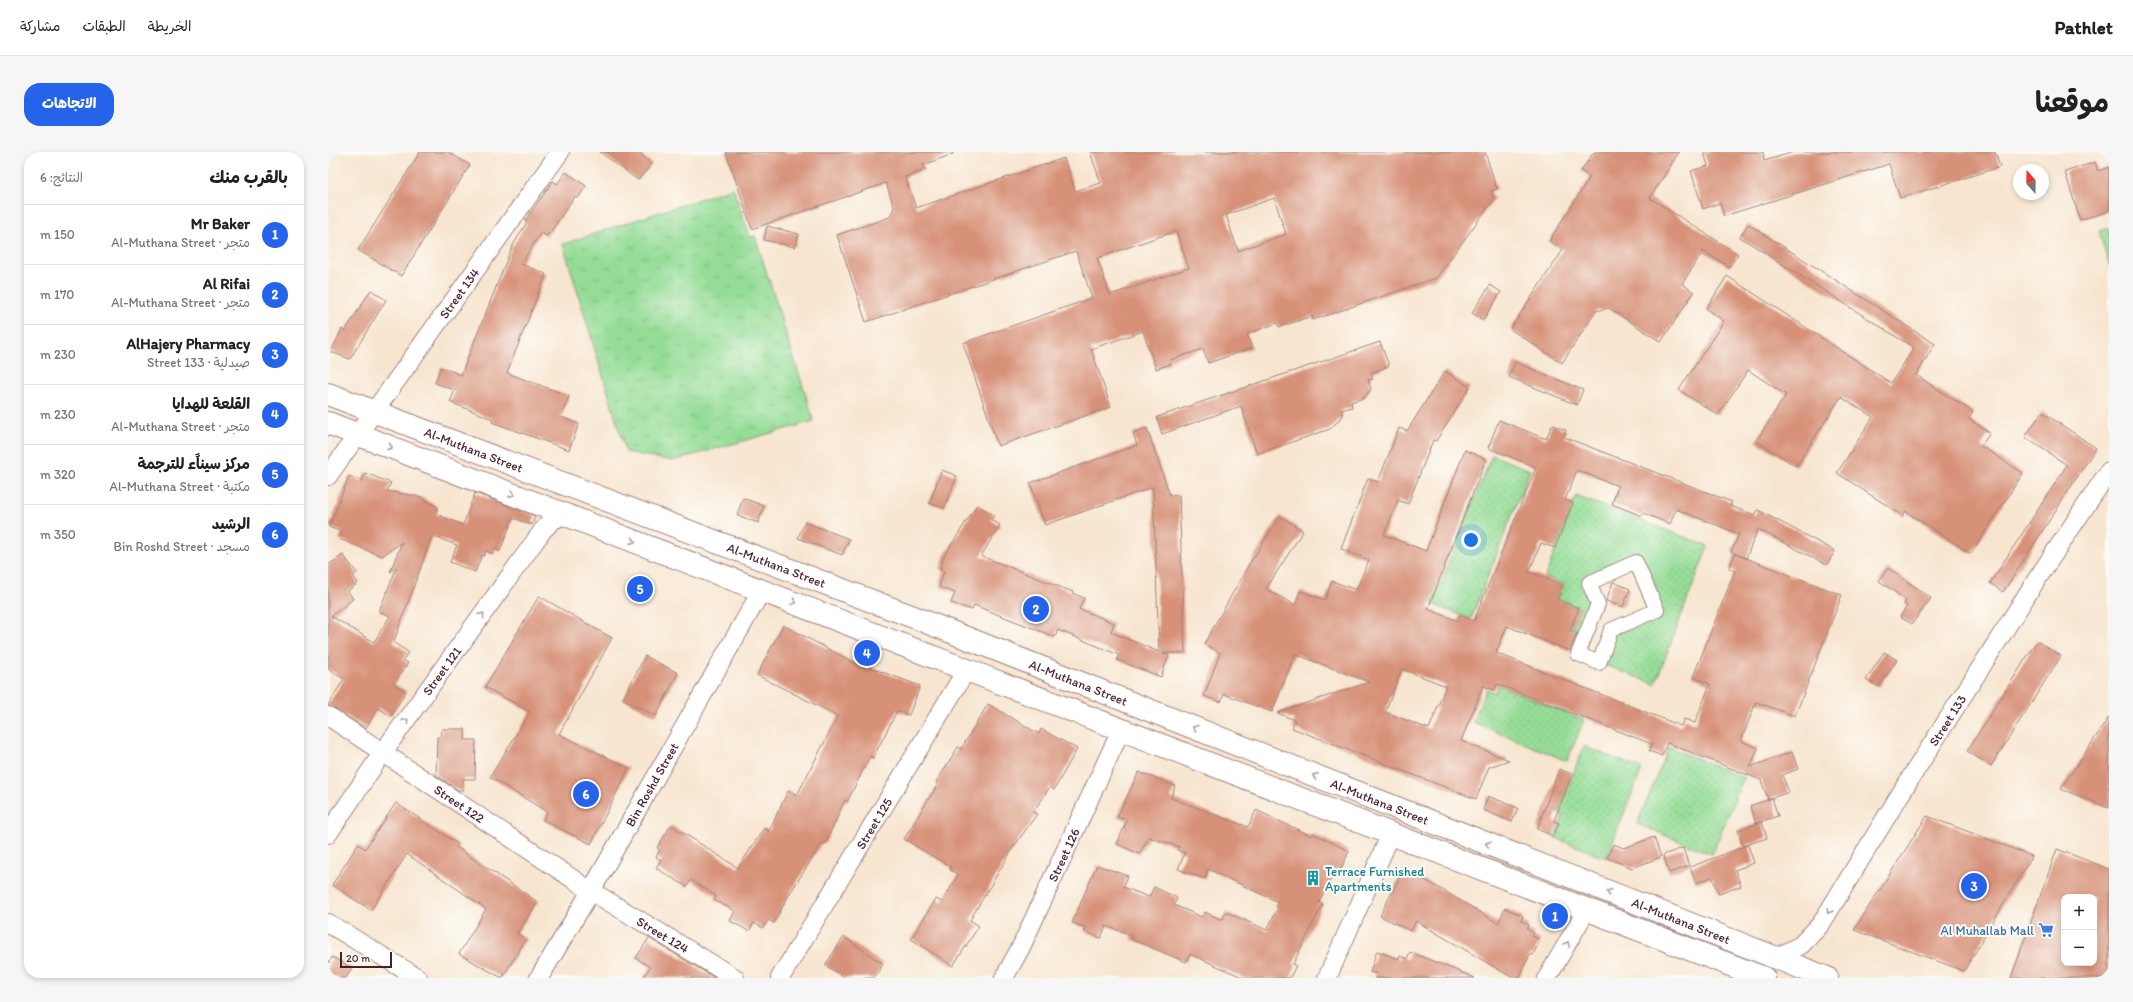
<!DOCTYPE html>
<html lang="ar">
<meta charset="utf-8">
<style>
:root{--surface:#fff;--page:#f6f6f6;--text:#202124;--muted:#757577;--line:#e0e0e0;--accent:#2563eb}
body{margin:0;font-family:Itim,"Playpen Sans Arabic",sans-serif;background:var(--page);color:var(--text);direction:rtl}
.controls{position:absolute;right:12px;bottom:12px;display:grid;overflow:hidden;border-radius:8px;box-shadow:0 2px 6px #0003}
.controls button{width:36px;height:36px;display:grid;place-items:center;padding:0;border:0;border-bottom:1px solid var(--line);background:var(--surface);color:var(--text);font:20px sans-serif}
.compass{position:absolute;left:1685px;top:12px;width:36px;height:36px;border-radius:50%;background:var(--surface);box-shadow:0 2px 6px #0003;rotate:340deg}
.scale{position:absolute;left:12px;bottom:10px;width:52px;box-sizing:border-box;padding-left:4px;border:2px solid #4a1f2b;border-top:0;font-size:11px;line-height:14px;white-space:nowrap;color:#4a1f2b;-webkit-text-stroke:3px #fdfcf7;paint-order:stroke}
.you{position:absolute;left:1143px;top:388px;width:14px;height:14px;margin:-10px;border:3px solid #fff;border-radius:50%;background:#1a73e8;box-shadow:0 0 0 6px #1a73e833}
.badge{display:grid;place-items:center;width:26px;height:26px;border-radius:50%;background:var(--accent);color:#fff;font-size:13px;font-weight:700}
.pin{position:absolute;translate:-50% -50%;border:2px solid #fff;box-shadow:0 1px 4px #0006}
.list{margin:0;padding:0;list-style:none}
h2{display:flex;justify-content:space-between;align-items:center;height:52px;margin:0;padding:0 16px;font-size:17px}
h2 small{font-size:13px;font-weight:400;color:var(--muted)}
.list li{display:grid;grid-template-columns:26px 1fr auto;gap:12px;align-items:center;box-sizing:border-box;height:60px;padding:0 16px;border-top:1px solid var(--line)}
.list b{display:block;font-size:15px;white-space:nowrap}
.list p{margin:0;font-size:13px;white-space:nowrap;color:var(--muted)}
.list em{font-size:13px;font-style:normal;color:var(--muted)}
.map{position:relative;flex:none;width:1781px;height:826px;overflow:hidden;direction:ltr;border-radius:16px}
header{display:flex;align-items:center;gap:24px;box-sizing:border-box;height:56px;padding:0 20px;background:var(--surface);border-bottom:1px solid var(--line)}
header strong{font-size:19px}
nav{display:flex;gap:22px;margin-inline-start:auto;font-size:14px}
.intro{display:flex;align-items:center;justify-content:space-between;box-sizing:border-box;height:96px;padding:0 24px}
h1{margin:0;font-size:28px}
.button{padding:10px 18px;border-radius:16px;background:var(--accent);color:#fff;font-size:14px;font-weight:700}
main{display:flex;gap:24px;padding:0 24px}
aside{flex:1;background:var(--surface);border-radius:16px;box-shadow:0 2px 6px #0003}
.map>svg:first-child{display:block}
.grass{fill:url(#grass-tufts);stroke:#707e61}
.park{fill:url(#park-dots);stroke:#707e61}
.pitch{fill:#95dd97;stroke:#707e61}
.building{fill:#d79178;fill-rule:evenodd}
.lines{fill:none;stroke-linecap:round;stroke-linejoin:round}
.pedestrian-casing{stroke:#a0827d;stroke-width:16}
.minor-casing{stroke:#a0827d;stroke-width:20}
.tertiary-casing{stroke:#a0827d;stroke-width:24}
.pedestrian{stroke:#fff;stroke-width:14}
.minor{stroke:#fff;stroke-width:18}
.tertiary{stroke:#fff;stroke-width:22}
.oneway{stroke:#ae9aa0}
.labels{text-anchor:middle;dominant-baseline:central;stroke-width:4;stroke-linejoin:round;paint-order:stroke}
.street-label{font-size:13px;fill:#4a1f2b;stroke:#fdfcf7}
.culture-label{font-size:13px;fill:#0d838f;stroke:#fdfcf7;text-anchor:start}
.shop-label{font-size:13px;fill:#366cbe;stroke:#fdfcf7;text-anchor:end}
</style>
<header>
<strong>Pathlet</strong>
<nav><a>الخريطة</a><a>الطبقات</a><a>مشاركة</a></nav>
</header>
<div class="intro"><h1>موقعنا</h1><a class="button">الاتجاهات</a></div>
<main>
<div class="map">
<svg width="1781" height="826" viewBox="0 0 1781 826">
<defs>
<pattern id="grass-tufts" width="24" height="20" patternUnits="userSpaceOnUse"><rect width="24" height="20" fill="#95dd97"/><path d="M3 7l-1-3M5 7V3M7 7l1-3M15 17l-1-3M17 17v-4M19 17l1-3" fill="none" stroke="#82bd82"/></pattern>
<pattern id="park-dots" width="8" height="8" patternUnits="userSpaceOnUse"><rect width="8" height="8" fill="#95dd97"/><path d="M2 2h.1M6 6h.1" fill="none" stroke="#82bd82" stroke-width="1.8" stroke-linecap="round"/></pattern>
</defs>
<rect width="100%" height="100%" fill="#fdfcf7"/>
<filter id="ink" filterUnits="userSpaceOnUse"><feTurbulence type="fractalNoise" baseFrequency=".025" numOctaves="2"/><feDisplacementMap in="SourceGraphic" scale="8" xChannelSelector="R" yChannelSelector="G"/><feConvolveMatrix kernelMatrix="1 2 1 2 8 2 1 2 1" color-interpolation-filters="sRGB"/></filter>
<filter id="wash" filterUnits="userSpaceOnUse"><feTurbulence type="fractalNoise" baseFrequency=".012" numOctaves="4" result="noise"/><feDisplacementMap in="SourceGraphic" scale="16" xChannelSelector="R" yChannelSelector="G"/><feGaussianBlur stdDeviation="0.9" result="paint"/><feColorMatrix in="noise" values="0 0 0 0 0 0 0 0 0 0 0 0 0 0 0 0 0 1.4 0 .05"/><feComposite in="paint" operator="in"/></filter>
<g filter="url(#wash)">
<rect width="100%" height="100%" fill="#f7e5cf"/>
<polygon class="grass" points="405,36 422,85 427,84 486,269 344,309 298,300 235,92"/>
<g class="park">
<polygon points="1164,303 1202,318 1143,467 1104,452"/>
<polygon points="1248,344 1380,394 1327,532 1271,511 1283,478 1329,458 1308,410 1261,431 1270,452 1257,483 1243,478 1252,456 1230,448 1236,432 1217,425"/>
<polygon points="1170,533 1256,568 1239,609 1145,570 1158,537 1167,541"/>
<polygon points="1256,594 1314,617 1278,706 1227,686 1235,664 1230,661"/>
<polygon points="1341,595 1416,626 1384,702 1309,672"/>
</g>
<polygon class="pitch" points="1781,76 1781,113 1771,79"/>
<g id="blocks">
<g class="building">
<polygon points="92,0 120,0 142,13 73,124 30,98"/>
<polygon points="272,0 310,0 324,12 310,28"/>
<path d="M398,0H624L625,2L595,13L597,18L577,25L588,56L736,6L747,39L773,31L762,0H1157L1169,37L1163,39L1166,47L1108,126L985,168L984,164L951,175L949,171L919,182L924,196L880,211L875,197L842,208L843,212L828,217L815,179L763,197L783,255L670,294L635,191L764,146L748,99L538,170L509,83L562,65L566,55L558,31L424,77ZM946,46L958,82L910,99L898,63ZM848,79L861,116L782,143L769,106Z"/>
<polygon points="1266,0 1351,0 1322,46 1410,102 1401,115 1375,99 1354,132 1366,140 1333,190 1281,156 1268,159 1234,211 1182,177 1235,98 1221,89 1262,25 1253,19"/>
<polygon points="1376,0 1435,0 1436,9 1466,0 1667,0 1672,15 1572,46 1561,12 1396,64 1392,51 1375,57 1363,19 1380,14"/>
<polygon points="1767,10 1770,19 1781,15 1781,59 1752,68 1737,20"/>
<polygon points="238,20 258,34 250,46 247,44 223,79 218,84 213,80 193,112 218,122 179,221 241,244 233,265 251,272 241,298 164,270 165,267 122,250 127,238 107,231 113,215 133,223 184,95 199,70 197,69 225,29 229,32"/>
<polygon points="1420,72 1607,192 1588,223 1645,260 1641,267 1662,281 1653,294 1695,321 1643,402 1577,359 1575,364 1509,321 1545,265 1513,245 1468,314 1428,289 1458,243 1420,218 1390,263 1351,238 1396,169 1378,157 1399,124 1563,231 1586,196 1412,85"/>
<polygon points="439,74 471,82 467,95 436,88"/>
<polygon points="1162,133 1173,140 1155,168 1144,161"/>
<polygon points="43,138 58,148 22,207 3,200 14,177 17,179"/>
<polygon points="1052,190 1061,214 1043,221 1045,227 1040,228 1043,237 1036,246 1023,250 1024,255 1013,258 1015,264 1002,277 929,302 913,254 834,282 829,265"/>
<polygon points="1187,210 1255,238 1249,253 1181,225"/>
<path d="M1117,219L1142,235L1108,289L1105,288L1080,352L1070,348L1056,383L1098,399L1137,298L1158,307L1100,457L1130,469L1132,463L1146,469L1208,315L1160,296L1171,268L1218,287L1224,273L1238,278L1236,285L1404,350L1402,354L1427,363L1430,358L1507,399L1499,413L1430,377L1418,406L1403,400L1411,382L1348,357L1342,372L1315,361L1314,364L1284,352L1290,334L1249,318L1237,348L1245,351L1227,396L1213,391L1201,420L1235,433L1229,447L1251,456L1242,478L1249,481L1242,499L1179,474L1168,501L1353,574L1356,567L1367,571L1382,532L1365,525L1407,419L1401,417L1407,402L1514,443L1467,564L1428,550L1413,589L1430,596L1422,615L1464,600L1470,617L1454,623L1461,640L1440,647L1433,628L1339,591L1334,604L1321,599L1324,592L1169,532L1166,538L1155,534L1133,589L1181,608L1161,615L1148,647L964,576L967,568L949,561L1041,530L967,502L944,560L896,542L893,550L876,544L892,501L876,492L920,414L952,364L975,379L938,437L967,453L972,439L997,448L1004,429L1028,438L1041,408L1013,397L1040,326L1050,330L1071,276L1079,279ZM1074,517L1118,534L1101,577L1057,560Z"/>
<polygon points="1714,260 1768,296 1675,440 1662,431 1739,313 1697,285"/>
<polygon points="819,276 842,344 851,343 857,501 835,501 841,503 833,525 789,508 791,503 730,478 727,485 646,453 644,458 623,451 627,441 611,435 616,419 612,418 616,404 649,353 666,363 663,368 672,373 653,404 745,440 744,441 756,446 751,457 786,471 783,480 831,500 825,335 717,373 702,331 809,293 805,281"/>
<polygon points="614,318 629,324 616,356 601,351"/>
<polygon points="37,321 63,331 59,339 93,345 110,355 108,362 135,373 147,341 207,364 204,373 185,366 172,399 167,397 165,402 158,399 156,404 154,403 147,420 122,410 129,393 104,384 66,489 66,491 80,500 75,508 80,511 66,532 78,539 63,564 50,556 38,576 0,553 16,527 0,517 0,413 15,403 29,421 25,424 30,431 20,439 25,447 3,464 46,490 62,464 51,459 69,415 62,420 74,390 54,404 11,387 14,380 1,375 21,324 34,329"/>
<polygon points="415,346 436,354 430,371 409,363"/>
<polygon points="477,370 521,387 514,403 470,386"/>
<polygon points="1560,416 1603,446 1584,472 1572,465 1579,454 1576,452 1578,448 1551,429"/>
<polygon points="1285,430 1302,437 1295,455 1278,449"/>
<polygon points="211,444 284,486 231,582 301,616 263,692 215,668 219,660 162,625 202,560 157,535"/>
<polygon points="455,473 540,518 541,515 592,534 581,563 569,559 545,606 542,604 519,650 517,648 497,692 494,691 459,746 446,771 440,768 435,776 426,771 421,779 402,769 407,759 386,748 388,744 363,728 359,735 328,716 333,708 328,705 332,698 329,696 343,673 410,716 436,676 441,679 460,639 469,643 510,564 429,523"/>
<polygon points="1709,489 1733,504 1663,614 1639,599"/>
<polygon points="1556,500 1569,508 1551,535 1538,528"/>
<polygon points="317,504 350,521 328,564 295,547"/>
<polygon points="660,552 711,582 713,577 749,597 726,638 722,635 705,660 709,662 685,696 642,768 651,774 625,814 583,787 608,747 614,750 630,723 622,718 623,715 576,687 610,632 608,631 630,595 633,597"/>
<polygon points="1781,565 1781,656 1733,637"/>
<polygon points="114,577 137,577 137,588 148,588 147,627 135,627 135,638 130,638 108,623 109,585 113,585"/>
<polygon points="1231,617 1244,622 1226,669 1231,671 1225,684 1209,677"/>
<polygon points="811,620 847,634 843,646 920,675 928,658 983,684 984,681 1021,699 1012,719 1008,717 991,750 995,752 965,812 968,813 962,826 916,826 862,802 858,810 803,787 804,783 778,774 773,786 756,779 758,776 744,771 769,713 800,724 795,735 821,745 826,735 849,746 846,753 874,765 877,760 894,768 898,760 939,778 950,755 948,754 950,750 880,717 877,727 850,717 857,701 849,698 851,695 821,685 811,702 789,692 799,668 789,665"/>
<polygon points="1160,644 1190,656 1184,670 1155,658"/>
<polygon points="1444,646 1450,664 1428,671 1422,654"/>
<polygon points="68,651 130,692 128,695 210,750 189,781 198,787 174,826 131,802 158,757 79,702 43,758 4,733 30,692 37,697"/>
<polygon points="1599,664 1704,704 1636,819 1526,778"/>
<polygon points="1434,670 1439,686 1415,694 1410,678"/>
<polygon points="1326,685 1333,705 1304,716 1279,706 1285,692 1296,696"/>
<polygon points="1420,693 1426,711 1407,718 1413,734 1391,742 1384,725 1368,731 1362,715"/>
<polygon points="1355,696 1361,714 1341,721 1335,703"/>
<path d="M1729,697L1781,717V826H1683ZM1736,745H1766V811H1736Z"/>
<polygon points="1075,718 1101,730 1170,771 1177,756 1195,764 1193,769 1201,773 1199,777 1206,781 1204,784 1212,788 1205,803 1202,802 1191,826 1185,826 1088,769 1083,779 1052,764"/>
<polygon points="516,785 555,812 546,826 517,826 497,813"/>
<polygon points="321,786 387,826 315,826 322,815 308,806"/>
<polygon points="1049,799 1071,807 1072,804 1079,807 1082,800 1147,826 1047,826 1049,822 1042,820"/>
<polygon points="4,805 24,816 18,826 0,826 0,812"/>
</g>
</g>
</g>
<g filter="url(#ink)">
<use href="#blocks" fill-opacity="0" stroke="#a0827d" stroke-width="1"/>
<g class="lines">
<defs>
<polygon id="pedestrian" points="1308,410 1329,458 1283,478 1271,511 1250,502 1270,452 1261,431"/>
<g id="minor">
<path id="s1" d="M0,324L232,0"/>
<path id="s2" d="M0,564L263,739L407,826"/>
<path id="s3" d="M0,682L55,600L215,378L224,369L236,362"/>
<polyline points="0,771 90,826"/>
<path id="s4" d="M1448,806L1473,793L1493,772L1578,633L1709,427L1781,319"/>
<path id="s5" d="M211,826L263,739L434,438"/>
<path id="s6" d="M452,826L639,517"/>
<path id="s7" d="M676,826L693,795L793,578"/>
<polyline points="999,826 1063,682"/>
<polyline points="1219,826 1259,757"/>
</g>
<g id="tertiary">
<path id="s8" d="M0,242L583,464L1499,826"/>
<polyline points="0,271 1436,826"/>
</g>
</defs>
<use href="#pedestrian" class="pedestrian-casing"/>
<use href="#minor" class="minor-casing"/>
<use href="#tertiary" class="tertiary-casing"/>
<use href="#pedestrian" class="pedestrian"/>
<use href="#minor" class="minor"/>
<use href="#tertiary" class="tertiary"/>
</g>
<defs><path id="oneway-chevron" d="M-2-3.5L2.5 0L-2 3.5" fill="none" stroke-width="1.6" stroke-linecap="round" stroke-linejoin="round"/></defs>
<g class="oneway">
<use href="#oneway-chevron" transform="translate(62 295) rotate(21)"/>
<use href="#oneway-chevron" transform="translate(184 342) rotate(21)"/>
<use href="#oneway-chevron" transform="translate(305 389) rotate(21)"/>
<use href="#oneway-chevron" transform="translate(466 450) rotate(21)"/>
<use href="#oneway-chevron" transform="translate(154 463) rotate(-54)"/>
<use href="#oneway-chevron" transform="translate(78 569) rotate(-54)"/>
<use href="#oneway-chevron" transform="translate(867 576) rotate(-158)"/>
<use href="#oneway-chevron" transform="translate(987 624) rotate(-158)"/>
<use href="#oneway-chevron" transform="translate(1160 692) rotate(-158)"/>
<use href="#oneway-chevron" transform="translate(1281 740) rotate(-158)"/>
<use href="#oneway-chevron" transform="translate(1501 759) rotate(121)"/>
<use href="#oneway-chevron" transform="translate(1239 792) rotate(-60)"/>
</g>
</g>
<defs>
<symbol id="building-bare" viewBox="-9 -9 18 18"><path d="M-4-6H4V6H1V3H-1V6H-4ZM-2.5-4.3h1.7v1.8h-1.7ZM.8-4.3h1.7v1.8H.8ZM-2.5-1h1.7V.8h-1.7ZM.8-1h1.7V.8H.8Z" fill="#0f9aa8" stroke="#fdfcf7" stroke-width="2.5" paint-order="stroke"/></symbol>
<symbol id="supermarket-bare" viewBox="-9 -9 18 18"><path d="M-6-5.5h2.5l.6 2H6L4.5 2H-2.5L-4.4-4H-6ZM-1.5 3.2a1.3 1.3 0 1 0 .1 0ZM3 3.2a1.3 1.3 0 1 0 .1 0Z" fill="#3f7fe0" stroke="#fdfcf7" stroke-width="2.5" paint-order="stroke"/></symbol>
</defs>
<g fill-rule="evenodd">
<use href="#building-bare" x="974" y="715" width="22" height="22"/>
<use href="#supermarket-bare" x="1707" y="767" width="22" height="22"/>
</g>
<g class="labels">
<g class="street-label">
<text stroke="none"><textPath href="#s1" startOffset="225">Street 134</textPath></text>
<text stroke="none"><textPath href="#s8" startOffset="156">Al-Muthana Street</textPath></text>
<text stroke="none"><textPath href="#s8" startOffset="480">Al-Muthana Street</textPath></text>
<text stroke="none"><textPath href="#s3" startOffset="199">Street 121</textPath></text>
<text stroke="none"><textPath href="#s8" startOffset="804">Al-Muthana Street</textPath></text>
<text stroke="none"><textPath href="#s4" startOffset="297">Street 133</textPath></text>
<text stroke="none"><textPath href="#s5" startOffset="224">Bin Roshd Street</textPath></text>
<text stroke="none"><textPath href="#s8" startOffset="1128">Al-Muthana Street</textPath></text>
<text stroke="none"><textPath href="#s2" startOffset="158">Street 122</textPath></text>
<text stroke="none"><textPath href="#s6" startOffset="181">Street 125</textPath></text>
<text stroke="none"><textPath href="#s7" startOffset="137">Street 126</textPath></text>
<text stroke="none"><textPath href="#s8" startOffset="1452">Al-Muthana Street</textPath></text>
<text stroke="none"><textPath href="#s2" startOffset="400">Street 124</textPath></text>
</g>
<g class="culture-label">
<text x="997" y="719">Terrace Furnished<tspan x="997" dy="15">Apartments</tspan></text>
</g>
<g class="shop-label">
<text x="1706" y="778">Al Muhallab Mall</text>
</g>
</g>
</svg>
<div class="controls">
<button>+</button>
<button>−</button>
</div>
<svg class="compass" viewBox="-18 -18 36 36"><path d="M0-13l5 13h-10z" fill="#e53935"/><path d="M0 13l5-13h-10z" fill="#757577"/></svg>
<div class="scale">20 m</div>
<div class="you"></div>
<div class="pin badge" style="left:1227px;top:764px">1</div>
<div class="pin badge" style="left:708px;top:457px">2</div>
<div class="pin badge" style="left:1646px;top:734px">3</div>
<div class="pin badge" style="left:539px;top:501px">4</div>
<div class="pin badge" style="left:312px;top:437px">5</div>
<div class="pin badge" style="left:258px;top:642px">6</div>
</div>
<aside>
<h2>بالقرب منك<small>النتائج: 6</small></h2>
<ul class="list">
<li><span class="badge">1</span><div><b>Mr Baker</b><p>متجر · Al-Muthana Street</p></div><em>150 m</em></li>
<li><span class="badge">2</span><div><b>Al Rifai</b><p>متجر · Al-Muthana Street</p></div><em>170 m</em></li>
<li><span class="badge">3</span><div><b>AlHajery Pharmacy</b><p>صيدلية · Street 133</p></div><em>230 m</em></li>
<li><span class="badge">4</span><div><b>القلعة للهدايا</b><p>متجر · Al-Muthana Street</p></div><em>230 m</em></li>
<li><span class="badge">5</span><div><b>مركز سيناًء للترجمة</b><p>مكتبة · Al-Muthana Street</p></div><em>320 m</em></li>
<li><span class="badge">6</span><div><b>الرشيد</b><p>مسجد · Bin Roshd Street</p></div><em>350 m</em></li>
</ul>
</aside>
</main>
